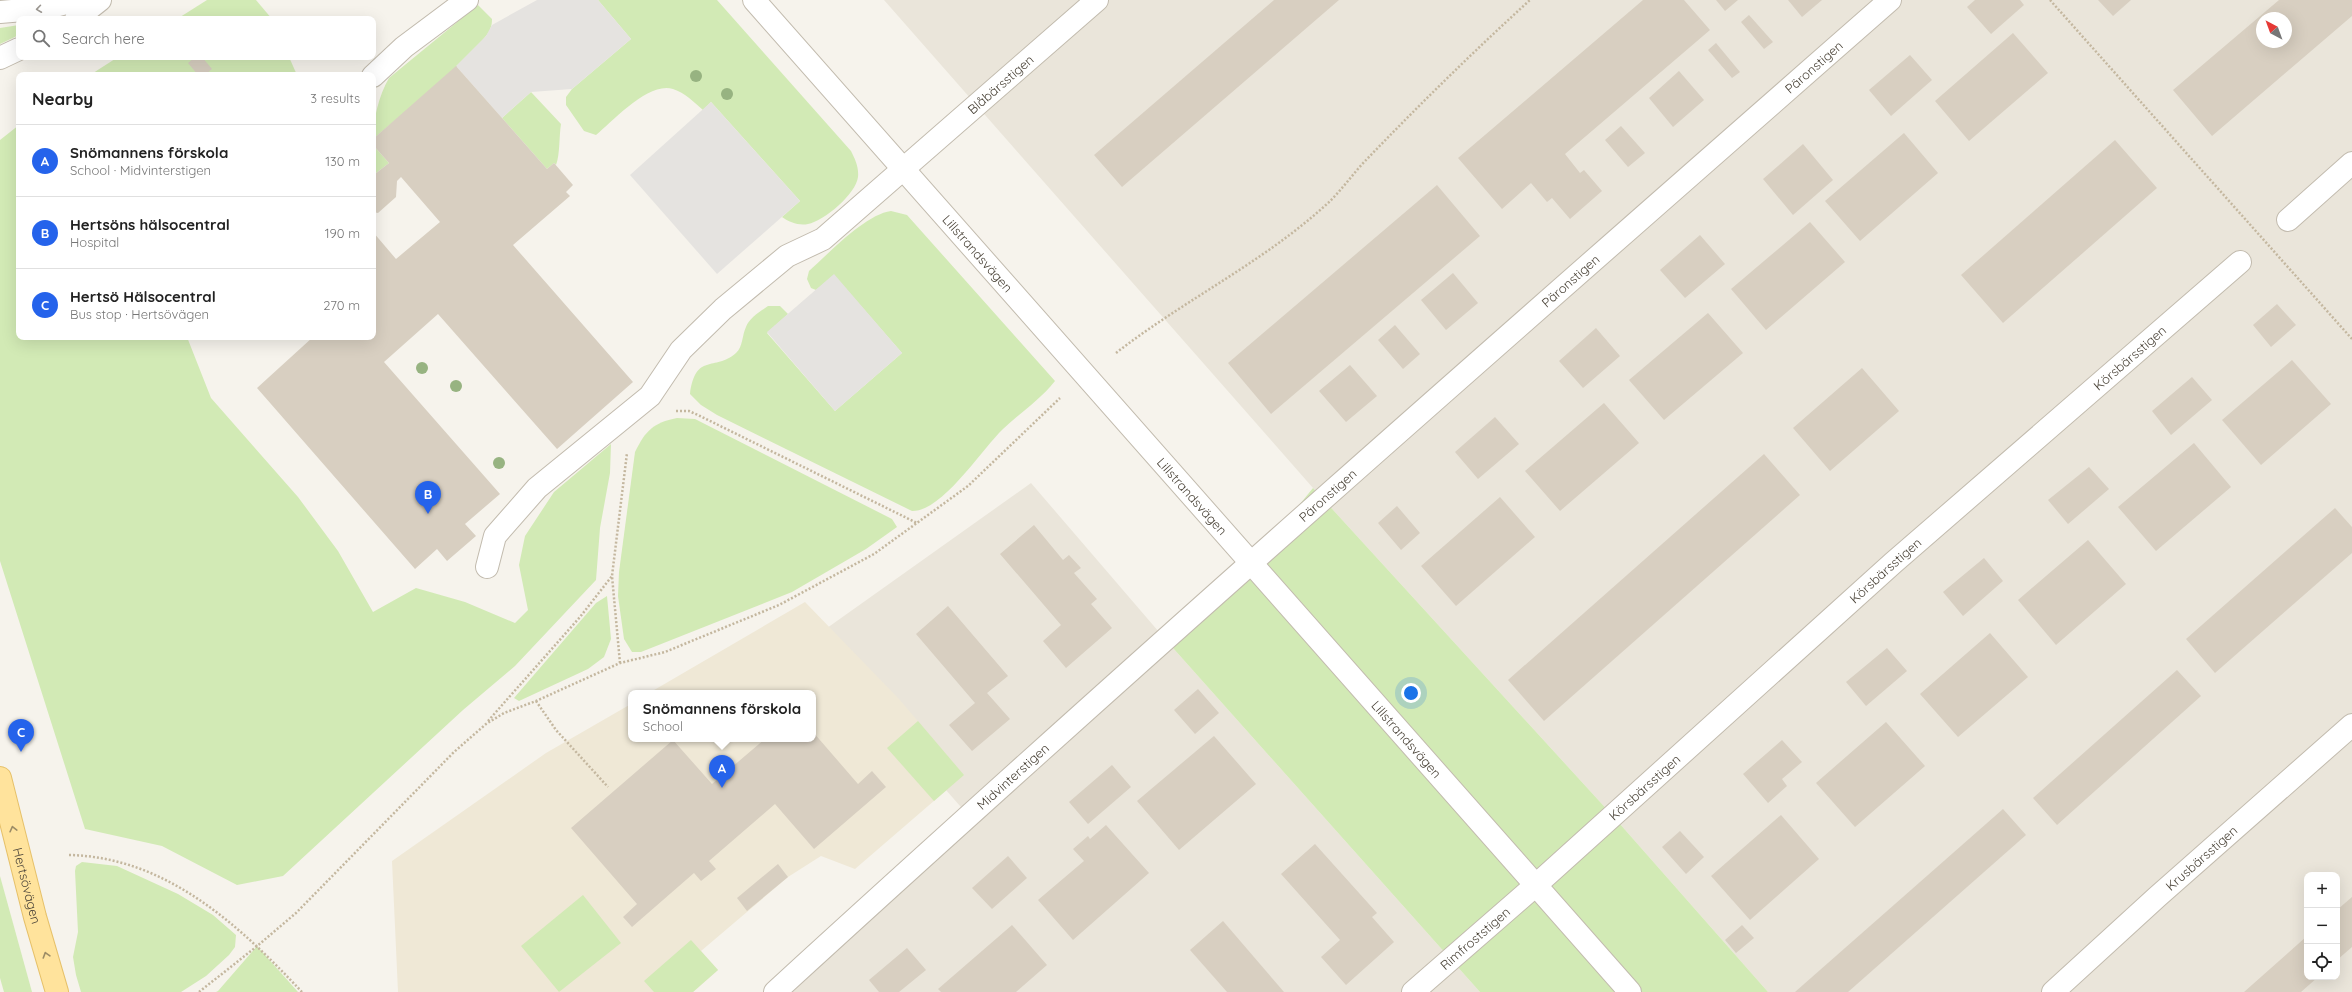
<!DOCTYPE html>
<meta charset="utf-8">
<style>
:root{--surface:#fff;--page:#f6f6f6;--text:#222;--muted:#767676;--line:#e0e0e0;--accent:#2563eb}
body{margin:0;font-family:Quicksand,sans-serif;background:var(--page);color:var(--text)}
.controls{position:absolute;right:12px;bottom:12px;display:grid;overflow:hidden;border-radius:8px;box-shadow:0 4px 16px #0002}
.controls button{width:36px;height:36px;display:grid;place-items:center;padding:0;border:0;border-bottom:1px solid var(--line);background:var(--surface);color:var(--text);font:20px sans-serif}
.compass{position:absolute;left:2256px;top:12px;width:36px;height:36px;border-radius:50%;background:var(--surface);box-shadow:0 4px 16px #0002;rotate:319deg}
.you{position:absolute;left:1411px;top:693px;width:14px;height:14px;margin:-10px;border:3px solid #fff;border-radius:50%;background:#1a73e8;box-shadow:0 0 0 6px #1a73e833}
.badge{display:grid;place-items:center;width:26px;height:26px;border-radius:50%;background:var(--accent);color:#fff;font-size:13px;font-weight:700}
.pin{position:absolute;translate:-50% -33px;filter:drop-shadow(0 1px 2px #0008)}
.pin::after{content:'';position:absolute;top:21px;width:14px;height:12px;background:inherit;clip-path:polygon(0 0,100% 0,50% 100%)}
.popup{position:absolute;left:628px;top:690px;width:188px;height:52px;box-sizing:border-box;display:grid;place-content:center;border-radius:8px;background:var(--surface);filter:drop-shadow(0 1px 3px #0005);font-size:13px;white-space:nowrap;color:var(--muted)}
.popup b{font-size:15px;color:var(--text)}
.popup::after{content:'';position:absolute;left:50%;top:100%;margin-left:-8px;border:8px solid transparent;border-top-color:var(--surface)}
.list{margin:0;padding:0;list-style:none}
h2{display:flex;justify-content:space-between;align-items:center;height:52px;margin:0;padding:0 16px;font-size:17px}
h2 small{font-size:13px;font-weight:400;color:var(--muted)}
.list li{display:grid;grid-template-columns:26px 1fr auto;gap:12px;align-items:center;box-sizing:border-box;height:72px;padding:0 16px;border-top:1px solid var(--line)}
.list b{display:block;font-size:15px;white-space:nowrap}
.list p{margin:0;font-size:13px;white-space:nowrap;color:var(--muted)}
.list em{font-size:13px;font-style:normal;color:var(--muted)}
.icon{flex:none;width:22px;height:22px;fill:none;stroke:currentColor;stroke-width:2;stroke-linecap:round;stroke-linejoin:round}
.map{position:relative;flex:none;width:2352px;height:992px;overflow:hidden}
.search{position:absolute;background:var(--surface);box-shadow:0 4px 16px #0002;left:16px;top:16px;width:360px;height:44px;display:flex;align-items:center;gap:10px;box-sizing:border-box;padding:0 14px;border-radius:8px;color:var(--muted);font-size:15px}
.panel{position:absolute;background:var(--surface);box-shadow:0 4px 16px #0002;left:16px;top:72px;width:360px;height:268px;border-radius:8px}
.map>svg:first-child{display:block}
.residential{fill:#eae5da;fill-rule:evenodd}
.education{fill:#efe8d6}
.green{fill:#d2eab5}
.parking{fill:#e5e3e0}
.building{fill:#d8cfc1;fill-rule:evenodd}
.lines{fill:none;stroke-linecap:round;stroke-linejoin:round}
.minor-casing{stroke:#c2bbae;stroke-width:24}
.major-casing{stroke:#e6c16a;stroke-width:24}
.path{stroke:#c4b79f;stroke-width:2.5;stroke-dasharray:2 2;stroke-linecap:butt}
.minor{stroke:#fff;stroke-width:22}
.major{stroke:#ffe39c;stroke-width:22}
.tree{fill:#97b381}
.oneway{stroke:#9c9892}
.oneway2{stroke:#9c8c66}
.labels{text-anchor:middle;dominant-baseline:central;stroke-width:3;stroke-linejoin:round;paint-order:stroke}
.street-label{font-size:13px;fill:#4b4439;stroke:#fff}
</style>
<div class="map">
<svg width="2352" height="992" viewBox="0 0 2352 992">
<rect width="100%" height="100%" fill="#f6f3ec"/>
<g class="residential">
<path d="M884,0H2352V992H1768L1612,815L1313,488ZM2262,18H2286V42H2262ZM2307,875H2337V977H2307Z"/>
<polygon points="1031,483 1165,639 1480,992 789,992 974,822 813,638"/>
</g>
<polygon class="education" points="805,602 899,699 964,775 855,869 821,856 788,877 701,951 718,970 693,992 398,992 392,861 546,753 631,704 631,739 813,739 813,693 649,693"/>
<g class="green">
<polygon points="207,0 256,0 272,19 177,19"/>
<path d="M598,0H717L851,151C855,159 859,167 858,177C856,194 824,221 808,224C799,226 789,222 782,217L800,201L711,102L703,110C694,102 685,93 673,89C649,81 613,121 596,135L584,131L566,105V97L572,89L631,39Z"/>
<path d="M478,5L492,19C492,26 490,31 486,36C456,73 409,108 373,139C373,120 379,95 389,78Z"/>
<polygon points="19,25 19,35 0,44 0,28"/>
<polygon points="118,57 289,57 297,75 90,75"/>
<path d="M531,92L561,124C559,136 560,155 556,165L554,163L547,169L502,118Z"/>
<polygon points="19,125 19,337 187,337 211,398 298,497 338,551 373,612 416,588 465,602 515,623 528,610 519,565 525,536 554,492 611,444 610,473 600,528 596,580 515,666 463,710 283,876 237,885 162,846 85,829 0,561 0,140"/>
<polygon points="373,145 389,163 375,174 373,172"/>
<path d="M891,211L907,215L1055,381C1040,400 1021,412 1003,429C982,449 942,512 912,511L717,415L701,405L690,394C696,352 714,372 736,353C743,347 742,335 746,327C749,318 761,311 768,306H780L788,314L767,333L835,411L902,353L834,275L816,290L811,288L807,279L809,271C829,253 866,214 891,211Z"/>
<path d="M677,418L695,419L892,519L897,527L866,549L792,592L641,652H632L624,639L618,596L619,572L635,452C646,430 653,423 677,418Z"/>
<polygon points="1313,488 1612,815 1768,992 1480,992 1165,639 1252,563"/>
<polygon points="607,596 611,639 604,657 588,669 519,701 514,698 596,603"/>
<polygon points="918,721 964,775 934,801 887,748"/>
<polygon points="82,862 117,866 178,894 213,915 236,935 235,947 229,955 206,976 181,992 81,992 76,975 73,957 78,932 75,871 76,866"/>
<polygon points="0,876 32,992 4,992 0,978"/>
<polygon points="583,895 621,943 559,992 521,946"/>
<polygon points="691,940 718,970 693,992 654,992 644,981"/>
<polygon points="257,946 298,992 216,992 218,991"/>
</g>
<g class="parking">
<polygon points="537,0 598,0 631,39 572,89 531,92 502,118 456,66 486,36 492,25"/>
<polygon points="711,102 800,201 717,274 630,175"/>
<polygon points="834,274 902,353 835,411 767,332"/>
</g>
<g class="building">
<polygon points="1274,0 1339,0 1122,187 1094,155"/>
<polygon points="1643,0 1684,0 1710,30 1565,154 1580,173 1584,170 1602,191 1570,219 1552,198 1547,202 1531,183 1502,209 1458,158"/>
<polygon points="1716,0 1738,0 1725,11"/>
<polygon points="1788,0 1822,0 1802,17"/>
<polygon points="1975,0 2020,0 2024,5 1991,34 1967,7"/>
<polygon points="2098,0 2131,0 2113,16"/>
<path d="M2279,0H2352V16L2212,136L2173,90ZM2262,18H2286V42H2262Z"/>
<polygon points="1749,15 1773,42 1764,49 1741,22"/>
<polygon points="2013,33 2048,73 1969,141 1935,101"/>
<polygon points="1716,43 1740,72 1732,78 1708,50"/>
<polygon points="1910,55 1932,80 1891,116 1869,90"/>
<polygon points="195,57 202,57 212,69 205,75 198,75 188,63"/>
<polygon points="456,66 547,169 554,163 573,185 566,192 570,196 513,245 633,382 557,449 438,314 384,362 500,494 465,524 476,536 447,561 437,549 415,569 257,388 313,337 373,337 373,232 396,259 440,222 401,177 397,181 396,197 378,213 373,212 373,172 375,174 389,163 373,145 373,139"/>
<polygon points="1679,71 1704,100 1673,127 1649,98"/>
<polygon points="1621,126 1645,153 1628,167 1605,140"/>
<polygon points="1904,133 1938,173 1860,241 1825,201"/>
<polygon points="2115,140 2157,188 2003,323 1961,275"/>
<polygon points="1803,144 1833,180 1793,215 1763,179"/>
<polygon points="1437,185 1480,236 1271,414 1228,363"/>
<polygon points="1810,222 1845,262 1766,330 1731,289"/>
<polygon points="1700,235 1725,264 1685,298 1660,270"/>
<polygon points="1453,273 1478,303 1446,330 1421,300"/>
<polygon points="2277,304 2296,325 2271,347 2253,325"/>
<polygon points="1708,313 1743,353 1664,420 1629,380"/>
<polygon points="1395,325 1420,354 1403,369 1378,340"/>
<polygon points="1596,328 1620,356 1583,388 1559,361"/>
<polygon points="2292,360 2331,404 2261,465 2222,420"/>
<polygon points="1350,365 1377,396 1346,422 1319,391"/>
<polygon points="1862,368 1899,411 1830,471 1793,428"/>
<polygon points="2192,377 2212,400 2171,435 2152,411"/>
<polygon points="1604,403 1639,443 1560,511 1525,471"/>
<polygon points="1495,417 1519,444 1478,479 1455,452"/>
<polygon points="2194,443 2231,487 2156,551 2118,507"/>
<polygon points="1764,454 1800,495 1544,721 1508,680"/>
<polygon points="2089,467 2109,489 2068,524 2048,500"/>
<polygon points="1500,497 1535,537 1456,606 1421,566"/>
<polygon points="1397,506 1420,533 1401,550 1378,523"/>
<polygon points="2335,508 2352,527 2352,553 2215,673 2186,639"/>
<polygon points="1034,525 1063,560 1069,555 1081,568 1074,573 1097,599 1091,604 1112,628 1066,668 1043,641 1061,625 1000,554"/>
<polygon points="2088,540 2126,584 2056,645 2018,600"/>
<polygon points="1984,558 2003,581 1963,616 1943,592"/>
<polygon points="948,606 1008,676 987,693 1010,719 972,751 949,725 975,703 916,634"/>
<polygon points="1990,633 2028,677 1958,737 1920,694"/>
<polygon points="1887,648 1907,671 1866,706 1846,682"/>
<polygon points="2177,670 2201,696 2057,825 2033,798"/>
<polygon points="1198,689 1219,713 1195,734 1174,710"/>
<polygon points="1886,722 1925,766 1855,827 1816,783"/>
<polygon points="813,732 858,784 872,771 886,787 814,849 775,804 709,861 716,869 701,881 694,873 632,927 623,917 637,904 571,828 673,740 712,784 765,739 813,739"/>
<polygon points="1214,736 1256,784 1179,850 1137,801"/>
<polygon points="1782,740 1802,762 1782,779 1787,786 1768,803 1743,774"/>
<polygon points="1112,765 1131,787 1088,824 1069,802"/>
<polygon points="2003,809 2026,835 1848,992 1795,992"/>
<polygon points="1781,815 1819,859 1750,920 1711,876"/>
<polygon points="1106,825 1149,873 1073,940 1038,900 1084,861 1073,849 1088,836 1090,839"/>
<polygon points="1680,831 1704,857 1686,874 1662,847"/>
<polygon points="1315,844 1377,913 1372,917 1394,942 1346,985 1321,957 1340,940 1281,874"/>
<polygon points="1008,856 1027,878 992,909 972,888"/>
<polygon points="778,864 788,877 747,911 737,898"/>
<polygon points="2352,897 2352,947 2337,960 2337,910"/>
<polygon points="1223,921 1284,992 1227,992 1190,950"/>
<polygon points="1012,925 1047,965 1016,992 941,992 938,989"/>
<polygon points="1742,925 1754,938 1736,953 1725,940"/>
<polygon points="2307,936 2307,977 2318,977 2301,992 2244,992"/>
<polygon points="907,948 926,970 899,992 879,992 869,980"/>
</g>
<g class="lines">
<defs>
<g id="minor">
<path id="s1" d="M754,0L1630,992"/>
<polyline points="0,12 47,8 77,0"/>
<polyline points="76,19 100,0"/>
<polyline points="0,58 19,49"/>
<polyline points="373,76 404,47 467,0"/>
<polyline points="2288,220 2352,163"/>
<path id="s2" d="M487,567L495,536L537,488L650,396L681,350L723,309L787,256L823,239L1097,0"/>
<path id="s3" d="M775,992C1142,656 1516,328 1890,0"/>
<path id="s4" d="M1413,992L1536,885L1893,563L2240,262"/>
<path id="s5" d="M2053,992L2157,897L2352,725"/>
</g>
<g id="major">
<path id="s6" d="M0,778L35,917L57,992"/>
</g>
</defs>
<use href="#minor" class="minor-casing"/>
<use href="#major" class="major-casing"/>
<g class="path">
<polyline points="2050,0 2352,339"/>
<path d="M1116,353C1184,300 1264,262 1328,203C1342,190 1354,172 1368,158C1420,104 1474,51 1530,0"/>
<polyline points="676,411 689,411 700,416 917,523"/>
<polyline points="620,663 612,576 627,453"/>
<polyline points="536,701 556,730 608,787"/>
<polyline points="488,721 580,617 612,576"/>
<path d="M69,855C166,857 239,925 302,992"/>
<polyline points="199,992 256,947 296,913 454,752 486,724 504,713 536,701 620,663 665,652 779,605 874,554 968,486 1060,398"/>
</g>
<use href="#minor" class="minor"/>
<use href="#major" class="major"/>
</g>
<g class="tree">
<circle cx="696" cy="76" r="6"/>
<circle cx="727" cy="94" r="6"/>
<circle cx="422" cy="368" r="6"/>
<circle cx="456" cy="386" r="6"/>
<circle cx="499" cy="463" r="6"/>
</g>
<defs><path id="oneway-chevron" d="M-2-3.5L2.5 0L-2 3.5" fill="none" stroke-width="1.6" stroke-linecap="round" stroke-linejoin="round"/></defs>
<use class="oneway" href="#oneway-chevron" transform="translate(39 9) rotate(172)"/>
<g class="oneway2">
<use href="#oneway-chevron" transform="translate(13 829) rotate(-104)"/>
<use href="#oneway-chevron" transform="translate(46 955) rotate(-107)"/>
</g>
<g class="labels">
<g class="street-label">
<text stroke="none"><textPath href="#s3" startOffset="1391">Päronstigen</textPath></text>
<text stroke="none"><textPath href="#s2" startOffset="714">Blåbärsstigen</textPath></text>
<text stroke="none"><textPath href="#s1" startOffset="338">Lillstrandsvägen</textPath></text>
<text stroke="none"><textPath href="#s3" startOffset="1067">Päronstigen</textPath></text>
<text stroke="none"><textPath href="#s4" startOffset="957">Körsbärsstigen</textPath></text>
<text stroke="none"><textPath href="#s1" startOffset="662">Lillstrandsvägen</textPath></text>
<text stroke="none"><textPath href="#s3" startOffset="743">Päronstigen</textPath></text>
<text stroke="none"><textPath href="#s4" startOffset="633">Körsbärsstigen</textPath></text>
<text stroke="none"><textPath href="#s1" startOffset="986">Lillstrandsvägen</textPath></text>
<text stroke="none"><textPath href="#s3" startOffset="321">Midvinterstigen</textPath></text>
<text stroke="none"><textPath href="#s4" startOffset="309">Körsbärsstigen</textPath></text>
<text stroke="none"><textPath href="#s5" startOffset="200">Krusbärsstigen</textPath></text>
<text stroke="none"><textPath href="#s6" startOffset="111">Hertsövägen</textPath></text>
<text stroke="none"><textPath href="#s4" startOffset="82">Rimfroststigen</textPath></text>
</g>
</g>
</svg>
<div class="controls">
<button>+</button>
<button>−</button>
<button><svg class="icon" aria-label="locate" viewBox="0 0 24 24"><circle cx="12" cy="12" r="6"/><path d="M12 2v4M12 18v4M2 12h4M18 12h4"/></svg></button>
</div>
<svg class="compass" viewBox="-18 -18 36 36"><path d="M0-13l5 13h-10z" fill="#e53935"/><path d="M0 13l5-13h-10z" fill="#767676"/></svg>
<div class="you"></div>
<div class="pin badge" style="left:722px;top:788px">A</div>
<div class="popup"><b>Snömannens förskola</b>School</div>
<div class="pin badge" style="left:428px;top:514px">B</div>
<div class="pin badge" style="left:21px;top:752px">C</div>
<div class="search"><svg class="icon" aria-label="search" viewBox="0 0 24 24"><circle cx="10" cy="10" r="6"/><path d="M15 15l6 6"/></svg>Search here</div>
<section class="panel">
<h2>Nearby<small>3 results</small></h2>
<ul class="list">
<li><span class="badge">A</span><div><b>Snömannens förskola</b><p>School · Midvinterstigen</p></div><em>130 m</em></li>
<li><span class="badge">B</span><div><b>Hertsöns hälsocentral</b><p>Hospital</p></div><em>190 m</em></li>
<li><span class="badge">C</span><div><b>Hertsö Hälsocentral</b><p>Bus stop · Hertsövägen</p></div><em>270 m</em></li>
</ul>
</section>
</div>
